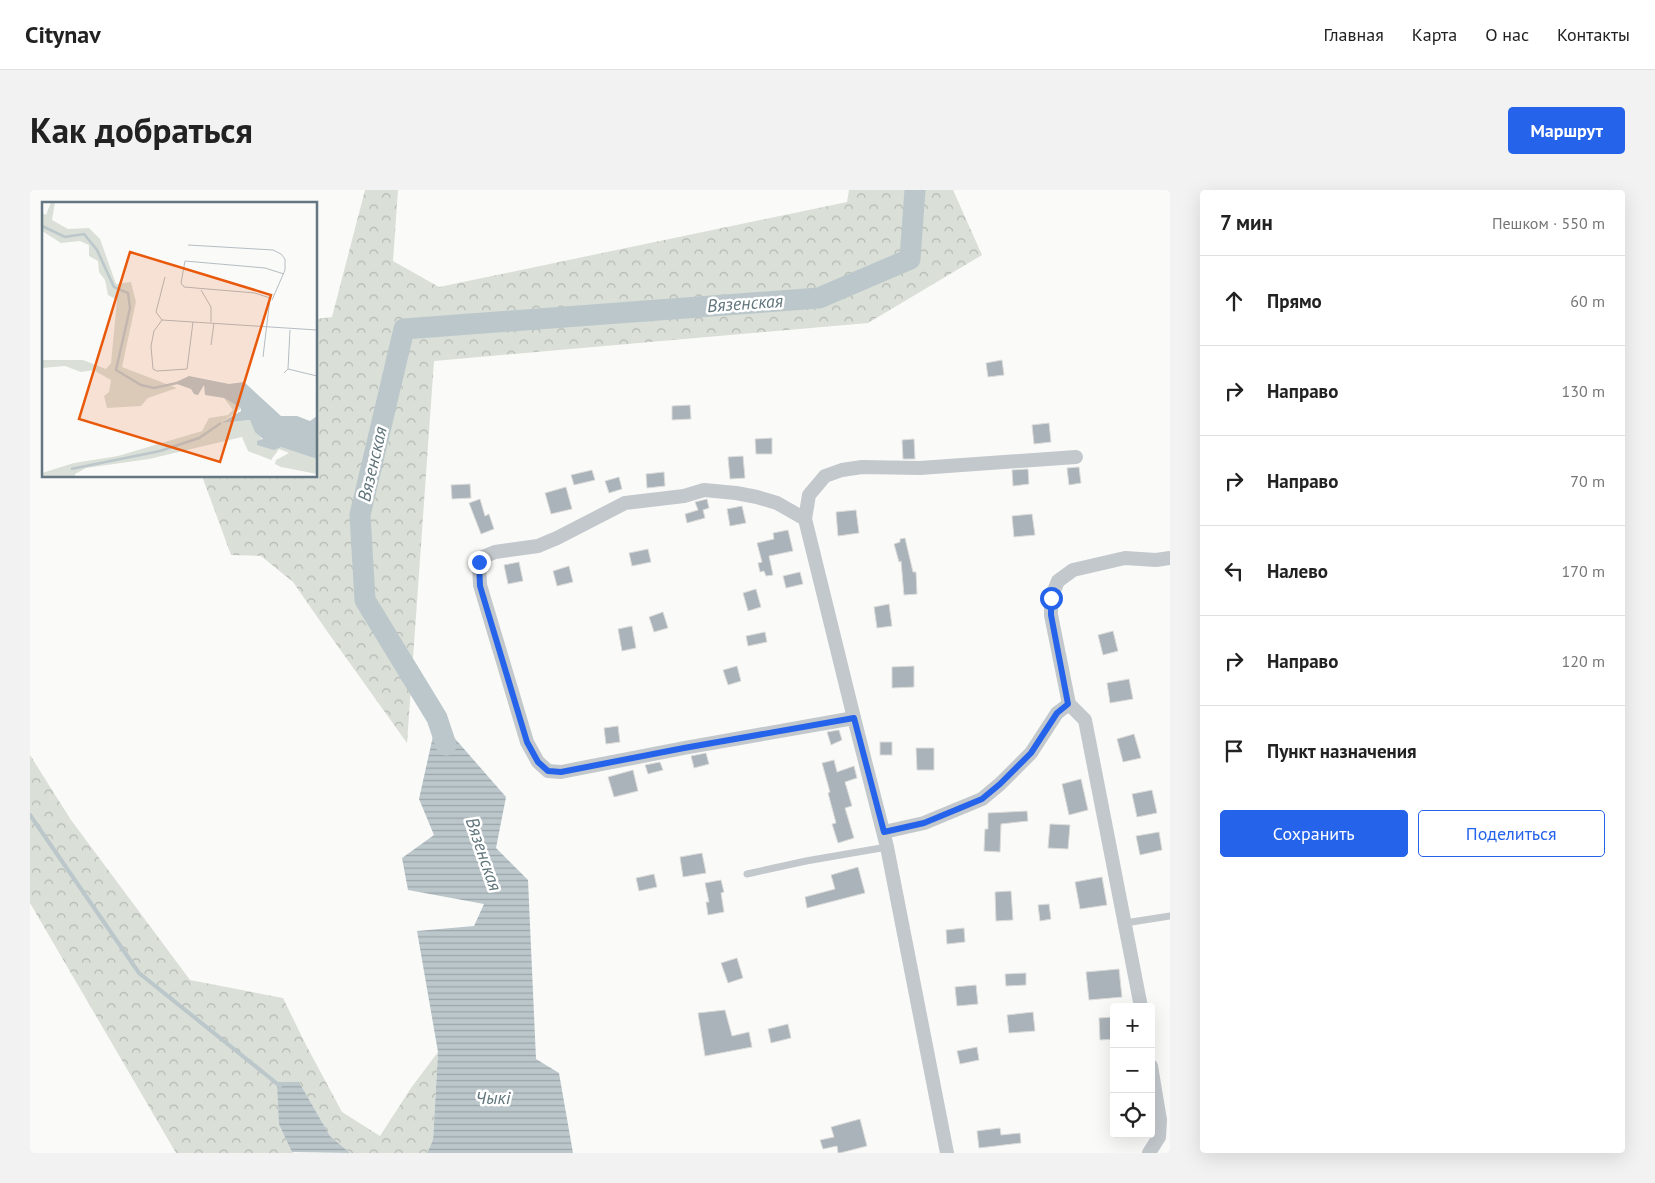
<!DOCTYPE html>
<html lang="ru">
<meta charset="utf-8">
<style>
:root{--surface:#fff;--page:#f2f2f2;--text:#222;--muted:#767676;--line:#e0e0e0;--accent:#2563eb}
body{margin:0;font-family:"PT Sans",sans-serif;background:var(--page);color:var(--text)}
.controls{position:absolute;right:15px;bottom:15px;display:grid;overflow:hidden;border-radius:5px;box-shadow:0 5px 20px #0002}
.controls button{width:45px;height:45px;display:grid;place-items:center;padding:0;border:0;border-bottom:1px solid var(--line);background:var(--surface);color:var(--text);font:25px sans-serif}
.stop{position:absolute;width:15px;height:15px;margin:-11px;border:4px solid #2563eb;border-radius:50%;background:#fff}
.stop.end{background:#2563eb;border-color:#fff;box-shadow:0 1px 5px #0008}
.list{margin:0;padding:0;list-style:none}
h2{display:flex;justify-content:space-between;align-items:center;height:65px;margin:0;padding:0 20px;font-size:21px}
h2 small{font-size:16px;font-weight:400;color:var(--muted)}
.list li{display:grid;grid-template-columns:32px 1fr auto;gap:15px;align-items:center;box-sizing:border-box;height:90px;padding:0 20px;border-top:1px solid var(--line)}
.list b{display:block;font-size:19px;white-space:nowrap}
.list em{font-size:16px;font-style:normal;color:var(--muted)}
.actions{display:flex;gap:10px;padding:15px 20px}
.actions a{flex:1;padding:11px 0;border:1px solid var(--accent);border-radius:5px;text-align:center;font-size:18px;color:var(--accent)}
.actions .main{background:var(--accent);color:#fff}
.icon{flex:none;width:28px;height:28px;fill:none;stroke:currentColor;stroke-width:2;stroke-linecap:round;stroke-linejoin:round}
.map{position:relative;flex:none;width:1140px;height:963px;overflow:hidden;border-radius:5px}
header{display:flex;align-items:center;gap:30px;box-sizing:border-box;height:70px;padding:0 25px;background:var(--surface);border-bottom:1px solid var(--line)}
header strong{font-size:24px}
nav{display:flex;gap:28px;margin-inline-start:auto;font-size:18px}
.intro{display:flex;align-items:center;justify-content:space-between;box-sizing:border-box;height:120px;padding:0 30px}
h1{margin:0;font-size:35px}
.button{padding:12px 22px;border-radius:5px;background:var(--accent);color:#fff;font-size:18px;font-weight:700}
main{display:flex;gap:30px;padding:0 30px}
aside{flex:1;background:var(--surface);border-radius:5px;box-shadow:0 5px 20px #0002}
.map>svg:first-child{display:block}
.forest{fill:url(#forest-crowns)}
.water{fill:url(#water-rules)}
.lines{fill:none;stroke-linecap:round;stroke-linejoin:round}
.stream{stroke:#bbc7cb;stroke-width:4}
.river{stroke:#bbc7cb;stroke-width:21}
.building{fill:#aab3b9;stroke:#dcdcda}
.lane{stroke:#c3c8cc;stroke-width:7}
.street{stroke:#c3c8cc;stroke-width:14}
.route{stroke:#2563eb;stroke-width:6}
.labels{text-anchor:middle;dominant-baseline:central;stroke-width:5;stroke-linejoin:round;paint-order:stroke}
.water-label{font-size:18px;font-style:italic;fill:#60757c;stroke:#fff}
.inset-river{fill:none;stroke:#bbc7cb;stroke-width:2.5}
.inset-road{fill:none;stroke:#b5bdc2;stroke-width:1}
.view{fill:#e8590c;fill-opacity:0.15;stroke:#e8590c;stroke-width:2.5}
.inset-edge{fill:none;stroke:#657683;stroke-width:2.5}
</style>
<header>
<strong>Citynav</strong>
<nav><a>Главная</a><a>Карта</a><a>О нас</a><a>Контакты</a></nav>
</header>
<div class="intro"><h1>Как добраться</h1><a class="button">Маршрут</a></div>
<main>
<div class="map">
<svg width="1140" height="963" viewBox="0 0 1140 963">
<defs>
<pattern id="forest-crowns" width="20" height="18" patternUnits="userSpaceOnUse" patternTransform="scale(1.25)"><rect width="20" height="18" fill="#dadfd7"/><path d="M2 6a3 3 0 1 1 6 0M12 15a3 3 0 1 1 6 0" fill="none" stroke="#b4b9b4"/></pattern>
<pattern id="water-rules" width="6" height="5" patternUnits="userSpaceOnUse" patternTransform="scale(1.25)"><rect width="6" height="5" fill="#bbc7cb"/><path d="M0 2.5h6" fill="none" stroke="#9ca6aa"/></pattern>
</defs>
<rect width="100%" height="100%" fill="#fafaf8"/>
<g class="forest">
<polygon points="335,0 368,0 363,71 409,97 817,12 819,0 923,0 952,65 838,133 404,171 377,553 299,444 263,392 231,366 201,365 172,286 286,286 286,129 302,127"/>
<polygon points="0,565 41,630 160,790 253,808 276,855 312,922 350,946 381,898 408,862 403,950 397,963 320,963 300,946 269,892 262,962 264,963 146,963 0,713"/>
</g>
<g class="water">
<polygon points="407,528 476,607 466,658 498,690 506,869 529,883 543,963 397,963 403,950 408,862 387,741 444,736 454,714 378,700 372,668 404,645 389,609"/>
<polygon points="247,892 269,892 300,946 320,963 262,962 249,934"/>
</g>
<g class="lines">
<polyline class="stream" points="0,625 109,783 250,896"/>
<polyline class="river" points="416,555 407,528 335,410 330,325 374,139 789,108 880,69 885,0"/>
</g>
<g class="building">
<polygon points="972,170 974,185 958,187 956,173"/>
<polygon points="660,215 661,229 642,230 642,216"/>
<polygon points="1019,233 1021,252 1004,254 1002,235"/>
<polygon points="742,248 742,264 726,264 725,249"/>
<polygon points="884,249 885,269 873,269 872,250"/>
<polygon points="713,266 715,288 700,289 698,267"/>
<polygon points="1049,277 1051,293 1039,295 1037,278"/>
<polygon points="998,279 999,294 983,296 982,280"/>
<polygon points="562,280 565,290 544,295 541,285"/>
<polygon points="634,282 635,296 617,298 616,284"/>
<polygon points="589,287 592,299 579,303 575,291"/>
<polygon points="440,294 441,308 422,309 421,295"/>
<polygon points="536,297 542,319 521,324 515,303"/>
<polygon points="450,309 455,326 459,324 464,339 451,344 439,313"/>
<polygon points="677,309 679,318 673,320 675,328 657,333 655,324 668,320 665,312"/>
<polygon points="712,316 716,333 700,336 697,319"/>
<polygon points="826,320 829,343 808,346 806,322"/>
<polygon points="1002,324 1005,345 984,347 982,326"/>
<polygon points="758,340 763,361 739,366 743,385 736,386 734,381 730,382 728,373 732,372 727,353 744,349 743,343"/>
<polygon points="875,348 883,382 886,382 887,404 874,405 871,371 869,372 864,354 870,352 870,349"/>
<polygon points="618,359 621,372 602,376 599,363"/>
<polygon points="489,372 493,391 478,394 474,375"/>
<polygon points="539,376 543,392 527,396 523,381"/>
<polygon points="770,382 773,394 756,398 753,386"/>
<polygon points="726,399 731,417 718,421 713,403"/>
<polygon points="859,414 862,436 847,438 844,417"/>
<polygon points="633,422 638,438 624,442 619,427"/>
<polygon points="602,436 606,458 592,461 588,439"/>
<polygon points="1083,441 1088,461 1073,465 1068,445"/>
<polygon points="735,442 737,452 718,456 716,446"/>
<polygon points="707,476 711,491 698,495 693,480"/>
<polygon points="884,476 884,497 862,498 862,477"/>
<polygon points="1099,489 1103,509 1080,513 1077,493"/>
<polygon points="588,536 590,552 576,554 574,538"/>
<polygon points="809,540 812,550 801,555 797,542"/>
<polygon points="1104,544 1111,568 1093,572 1087,549"/>
<rect x="850" y="552" width="12" height="13"/>
<polygon points="886,558 904,558 904,580 887,580"/>
<polygon points="676,563 679,574 664,578 661,566"/>
<polygon points="804,570 807,582 824,576 827,588 815,592 822,616 815,618 824,648 808,653 802,634 806,633 798,603 800,602 792,573"/>
<polygon points="630,572 633,580 618,584 615,575"/>
<polygon points="603,580 608,601 584,607 578,587"/>
<polygon points="1051,589 1058,620 1039,625 1032,594"/>
<polygon points="1122,600 1127,623 1107,627 1102,604"/>
<polygon points="997,621 998,631 971,634 970,662 954,661 955,639 958,639 958,623"/>
<polygon points="1020,634 1040,635 1038,659 1018,658"/>
<polygon points="1129,642 1132,660 1110,665 1106,646"/>
<polygon points="672,663 676,683 653,687 650,667"/>
<polygon points="828,677 835,703 777,718 775,707 805,699 801,685"/>
<polygon points="624,684 627,697 609,701 606,688"/>
<polygon points="1072,687 1077,715 1050,719 1045,692"/>
<polygon points="691,690 694,702 691,703 694,722 678,725 676,712 679,712 675,693"/>
<polygon points="981,701 983,730 966,731 965,702"/>
<polygon points="1019,714 1021,729 1010,731 1008,715"/>
<polygon points="934,738 935,752 917,754 916,740"/>
<polygon points="707,768 713,788 698,793 691,773"/>
<polygon points="1089,779 1092,807 1059,810 1056,782"/>
<polygon points="996,783 996,795 976,796 975,784"/>
<polygon points="946,795 948,814 927,816 925,797"/>
<polygon points="695,820 702,846 719,842 722,857 675,866 668,823"/>
<polygon points="1003,822 1005,841 979,843 977,825"/>
<polygon points="1084,827 1084,849 1070,850 1069,828"/>
<polygon points="758,834 761,848 741,853 738,839"/>
<polygon points="947,857 949,870 930,874 927,861"/>
<polygon points="830,929 837,956 810,963 808,963 807,956 793,959 790,950 804,947 801,937"/>
<polygon points="970,938 971,945 990,943 991,953 949,958 947,941"/>
</g>
<g class="lines">
<g class="lane">
<polyline points="717,684 776,671 857,657"/>
<polyline points="1095,733 1140,726"/>
</g>
<g class="street">
<polyline points="775,329 747,313 727,307 706,303 674,300 654,306 595,313 527,348 508,356 465,362 453,367 449,372 450,395 497,552 508,572 518,581 531,582 654,558 824,528"/>
<polyline points="854,642 894,633 952,609 970,594 1001,563 1027,523 1039,514"/>
<polyline points="1111,817 1055,530 1039,514 1021,425 1021,408 1028,391 1043,380 1095,368 1126,370 1140,368"/>
<polyline points="917,963 857,657 824,528 775,329 779,305 795,286 812,280 832,277 890,278 1046,267"/>
<polyline points="1119,963 1129,947 1130,930 1121,876"/>
</g>
</g>
<g class="lines">
<polyline class="route" points="449,372 450,396 497,552 508,572 518,581 531,582 654,558 824,528 854,642 894,633 952,609 970,594 1001,563 1027,523 1038,514 1021,425 1021,408"/>
</g>
<g class="labels">
<g class="water-label">
<text transform="translate(715 113) rotate(-4)">Вязенская</text>
<text transform="translate(342 274) rotate(-77)">Вязенская</text>
<text transform="translate(454 664) rotate(71)">Вязенская</text>
<text x="463" y="907">Чыкі</text>
</g>
</g>
<g transform="translate(12 12)">
<rect width="275" height="275" fill="#fafaf8"/>
<path d="M9,0H13L10,18L26,27L47,26L58,37L74,82L89,80L94,100L80,165L135,186L106,196L99,204L65,206L62,194L67,190L69,178L51,168L39,170L23,164L0,166V158H41L64,167L69,161L75,98L66,93L63,78L57,70L56,59L47,54V43L38,39L19,41L0,29V11L4,13ZM182,196L200,206L179,221L208,218L220,238L275,257V272L239,265L233,262L234,258L247,251L237,247L229,258L206,249L200,235L107,257L44,266L33,272V275H0V271L32,261L76,254L160,229L167,216L186,213L191,208Z" fill="#dadfd7"/>
<path d="M147,174L187,182L202,180L239,214H255L268,219L275,214V257L239,245L232,248L215,243V239L221,237L213,230L208,218L179,221L199,209V206L182,196L163,193L162,183L156,193L152,192L149,187L132,181Z" fill="#bbc7cb"/>
<path class="inset-river" d="M0,24L23,35L42,32L55,48L72,85L86,91L88,106L74,168L99,183L112,186L135,181M29,267L118,249L157,236L179,221"/>
<path class="inset-road" d="M146,43L231,48L239,52L243,57V68L230,98M123,75L114,110L120,118L275,128M159,88L169,105V120M120,118L112,129L109,144L111,167L115,169L145,167L151,120M169,143L172,121M221,155L228,96L213,91L142,85L139,81L143,59L223,66L242,72M246,167L275,174M242,171L246,167L248,128"/>
<path class="view" d="M88,50L229,93L178,260L37,217Z"/>
<rect width="275" height="275" class="inset-edge"/>
</g>
</svg>
<div class="controls">
<button>+</button>
<button>−</button>
<button><svg class="icon" aria-label="locate" viewBox="0 0 24 24"><circle cx="12" cy="12" r="6"/><path d="M12 2v4M12 18v4M2 12h4M18 12h4"/></svg></button>
</div>
<div class="stop" style="left:1021px;top:408px"></div>
<div class="stop end" style="left:449px;top:372px"></div>
</div>
<aside>
<h2>7 мин<small>Пешком · 550 m</small></h2>
<ul class="list">
<li><svg class="icon" aria-label="ahead" viewBox="0 0 24 24"><path d="M12 20V5M6 11l6-6 6 6"/></svg><div><b>Прямо</b></div><em>60 m</em></li>
<li><svg class="icon" aria-label="right" viewBox="0 0 24 24"><path d="M7 20v-9h11M14 6l5 5-5 5"/></svg><div><b>Направо</b></div><em>130 m</em></li>
<li><svg class="icon" aria-label="right" viewBox="0 0 24 24"><path d="M7 20v-9h11M14 6l5 5-5 5"/></svg><div><b>Направо</b></div><em>70 m</em></li>
<li><svg class="icon" aria-label="left" viewBox="0 0 24 24"><path d="M17 20v-9H6M10 6l-5 5 5 5"/></svg><div><b>Налево</b></div><em>170 m</em></li>
<li><svg class="icon" aria-label="right" viewBox="0 0 24 24"><path d="M7 20v-9h11M14 6l5 5-5 5"/></svg><div><b>Направо</b></div><em>120 m</em></li>
<li><svg class="icon" aria-label="arrive" viewBox="0 0 24 24"><path d="M6 21V4h12l-3 4 3 4H6"/></svg><div><b>Пункт назначения</b></div></li>
</ul>
<div class="actions"><a class="main">Сохранить</a><a>Поделиться</a></div>
</aside>
</main>
